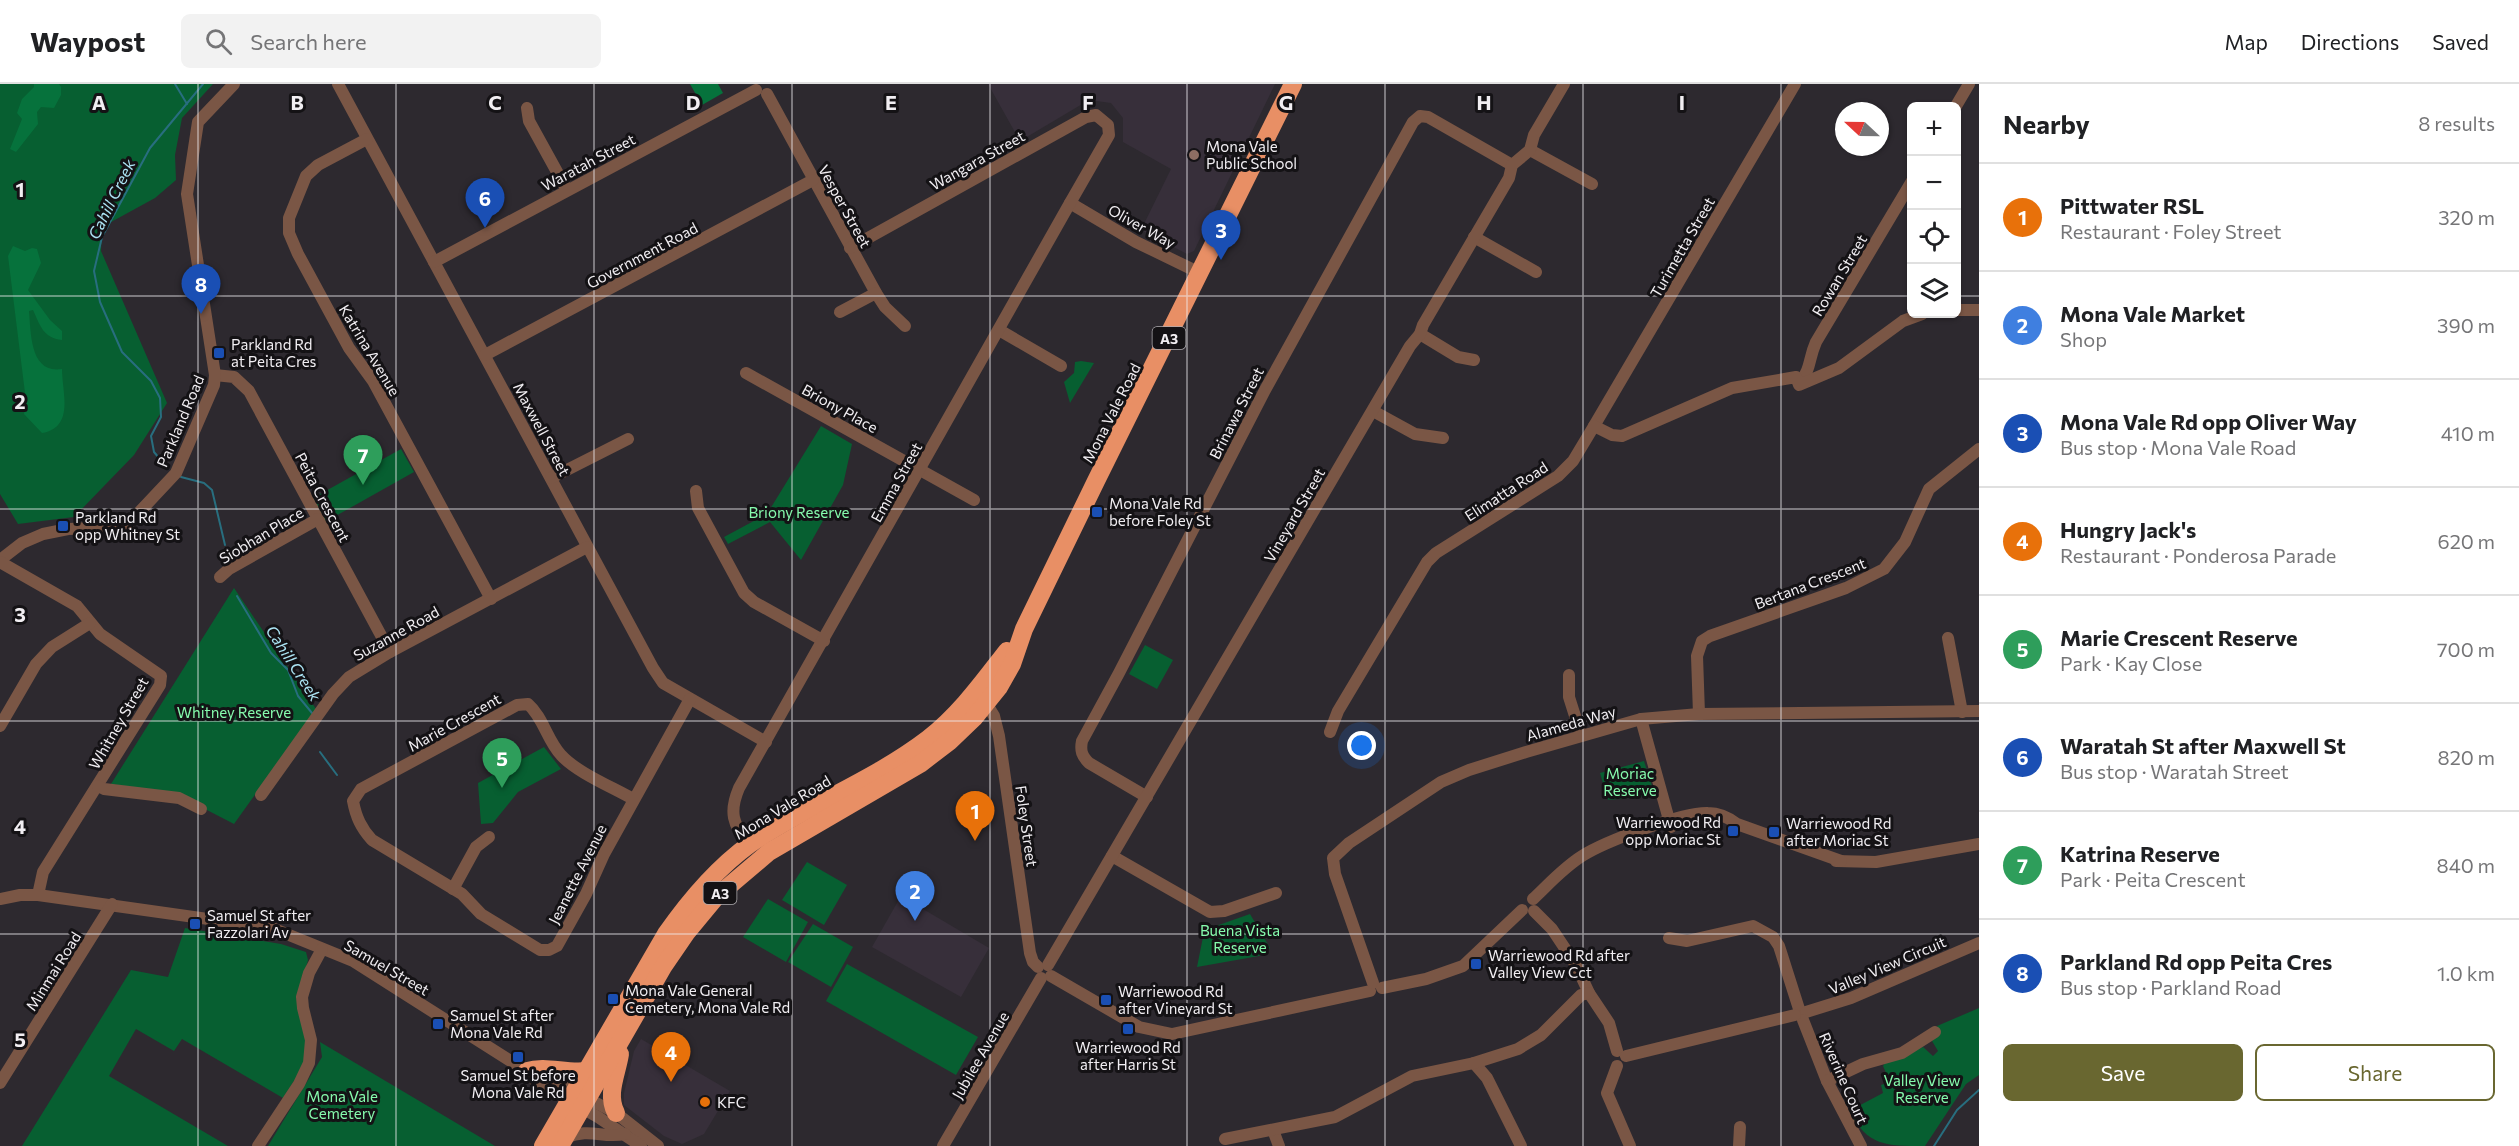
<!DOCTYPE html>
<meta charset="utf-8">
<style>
:root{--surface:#fff;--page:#f2f2f2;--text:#202124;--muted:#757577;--line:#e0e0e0;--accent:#696730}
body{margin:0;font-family:Commissioner,sans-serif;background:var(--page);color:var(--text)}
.controls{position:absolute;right:18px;top:18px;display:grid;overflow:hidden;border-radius:9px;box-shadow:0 2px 4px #0004}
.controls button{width:54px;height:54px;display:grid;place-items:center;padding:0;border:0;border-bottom:2px solid var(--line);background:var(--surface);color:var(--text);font:30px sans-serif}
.compass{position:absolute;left:1835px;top:18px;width:54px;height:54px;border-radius:50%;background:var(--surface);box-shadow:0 2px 4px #0004;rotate:292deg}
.you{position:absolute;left:1362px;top:662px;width:21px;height:21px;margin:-15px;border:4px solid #fff;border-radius:50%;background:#1a73e8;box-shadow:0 0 0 9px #1a73e833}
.badge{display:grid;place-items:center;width:39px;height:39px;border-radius:50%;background:var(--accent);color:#fff;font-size:20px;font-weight:700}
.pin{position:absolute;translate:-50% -50px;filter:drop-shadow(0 2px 3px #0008)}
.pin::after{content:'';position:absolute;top:32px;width:21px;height:18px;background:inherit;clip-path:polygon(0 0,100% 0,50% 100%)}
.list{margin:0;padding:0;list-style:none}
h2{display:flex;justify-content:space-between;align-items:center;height:78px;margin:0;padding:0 24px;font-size:26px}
h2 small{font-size:20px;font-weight:400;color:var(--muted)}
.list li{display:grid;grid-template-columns:39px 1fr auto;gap:18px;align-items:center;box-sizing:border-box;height:108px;padding:0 24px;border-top:2px solid var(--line)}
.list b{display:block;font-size:22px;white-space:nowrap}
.list p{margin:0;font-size:20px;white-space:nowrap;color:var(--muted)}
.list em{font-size:20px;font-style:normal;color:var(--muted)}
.actions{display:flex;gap:12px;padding:18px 24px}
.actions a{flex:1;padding:14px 0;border:2px solid var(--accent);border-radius:9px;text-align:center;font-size:21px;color:var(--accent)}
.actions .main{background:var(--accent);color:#fff}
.icon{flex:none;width:33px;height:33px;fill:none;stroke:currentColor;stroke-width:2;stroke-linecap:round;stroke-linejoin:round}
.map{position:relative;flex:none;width:1979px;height:1062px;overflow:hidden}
header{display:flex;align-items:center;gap:36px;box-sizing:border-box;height:84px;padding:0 30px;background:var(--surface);border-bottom:2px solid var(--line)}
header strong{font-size:28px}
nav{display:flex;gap:33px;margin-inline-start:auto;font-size:21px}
.search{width:420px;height:54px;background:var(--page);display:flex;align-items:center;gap:15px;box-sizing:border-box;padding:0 21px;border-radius:9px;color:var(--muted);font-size:22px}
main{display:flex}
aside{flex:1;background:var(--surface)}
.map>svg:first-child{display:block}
.built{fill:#372f3a}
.green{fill:#075f31}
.forest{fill:#06723c}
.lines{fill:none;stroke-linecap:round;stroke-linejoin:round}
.stream{stroke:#286e7f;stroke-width:2}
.minor{stroke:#7a5645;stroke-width:12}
.highway{stroke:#e88f65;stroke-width:18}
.grid{fill:none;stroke:#f1eef2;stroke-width:1.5;stroke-opacity:0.55}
.education-dot{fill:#8d6e63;stroke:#141215;stroke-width:2}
.transit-dot{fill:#1a4fb4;stroke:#141215;stroke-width:2}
.food-dot{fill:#e8710a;stroke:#141215;stroke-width:2}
.labels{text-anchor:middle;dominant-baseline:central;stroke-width:6;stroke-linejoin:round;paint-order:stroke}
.shield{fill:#141215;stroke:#afacb0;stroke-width:1.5}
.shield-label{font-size:14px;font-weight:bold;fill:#f1eef2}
.poi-label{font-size:15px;fill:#f1eef2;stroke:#141215;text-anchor:start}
.street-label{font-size:15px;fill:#f1eef2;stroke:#141215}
.park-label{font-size:15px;fill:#86fbad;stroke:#141215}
.water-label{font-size:16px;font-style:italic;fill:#ace4f4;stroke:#141215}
.grid-label{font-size:20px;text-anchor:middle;font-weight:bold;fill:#f1eef2;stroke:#141215;stroke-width:6;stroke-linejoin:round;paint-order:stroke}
</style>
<header>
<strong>Waypost</strong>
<div class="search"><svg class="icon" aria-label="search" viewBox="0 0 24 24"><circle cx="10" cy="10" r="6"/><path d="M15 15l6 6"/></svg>Search here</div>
<nav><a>Map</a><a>Directions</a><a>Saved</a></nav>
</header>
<main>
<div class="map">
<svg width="1979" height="1062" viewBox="0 0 1979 1062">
<rect width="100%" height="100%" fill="#2d292f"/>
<g class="built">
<polygon points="988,0 1275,0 1194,167 1187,170 1141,146 1171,85 1123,58 1123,34 1111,19 1089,16 1020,57"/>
<polygon points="901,812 989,864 961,913 872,863"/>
<polygon points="641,955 730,1007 704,1050 682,1060 664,1052 624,1021 624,1009 634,967"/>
</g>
<g class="green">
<polygon points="0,0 213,0 182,34 175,71 176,96 155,114 102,143 101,167 167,319 134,371 74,433 18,440 0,410"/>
<polygon points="1081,277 1094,279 1070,319 1064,298 1074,289 1075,278"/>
<polygon points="821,342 852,360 843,401 801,476 770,438 728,460 724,453 767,430"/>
<polygon points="401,365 414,388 325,438 313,414"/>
<polygon points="234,504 316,625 234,740 174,709 111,700"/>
<polygon points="1145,561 1173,576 1157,605 1129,590"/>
<polygon points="544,663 561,685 518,708 493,739 481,740 478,699"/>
<polygon points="1644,677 1655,711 1608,716 1600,689"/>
<polygon points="807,778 847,801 824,841 782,816"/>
<polygon points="768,815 808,838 786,878 743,853"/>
<polygon points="1250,830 1270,864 1259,872 1197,883 1206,838 1213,843"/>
<polygon points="813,840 853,863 831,903 788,878"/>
<polygon points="185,844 281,860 306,868 308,876 305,887 308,967 301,986 283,1014 182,955 174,967 136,945 109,992 228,1062 22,1062 131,886 168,893"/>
<polygon points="847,880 978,953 956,991 826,917"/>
<path d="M1979,924V991L1966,1000L1925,1062C1885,1062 1868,1062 1849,1027L1883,1009L1881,1001L1890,998L1883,982L1885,979L1923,963L1933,972L1938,967L1932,957L1940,949L1937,942Z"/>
<polygon points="320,958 495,1062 268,1062 322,973"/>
</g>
<g class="forest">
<polygon points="34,0 59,0 61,3 61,11 54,24 41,23 37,28 38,40 16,68 10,65 22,35 17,29 22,15 34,3"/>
<polygon points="690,0 718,0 723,9 702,21"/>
<path d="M13,162L25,167L32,164L37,165L41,179L28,206L50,236L62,247V256C43,254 40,241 33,226L29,227C31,250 30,290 62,285C62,308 75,343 42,349L24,330L26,317L8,172Z"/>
</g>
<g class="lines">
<g class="stream">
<polyline points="175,0 187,20"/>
<polyline points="164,380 154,368 151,352 161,333 160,314 151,297 122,268 100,218 94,187 102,153 150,64 203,0"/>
<polyline points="181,393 204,399 212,406 225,461"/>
<polyline points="237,512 271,569 288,586 298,612 312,629"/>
<polyline points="320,668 337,691"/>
<polyline points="1934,1062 1957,1026 1979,1006"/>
</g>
<g class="minor">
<polyline points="338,0 653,584 663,599 766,658"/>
<polyline points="767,10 876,209 885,223 905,242"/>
<polyline points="1956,22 1969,0"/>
<polyline points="527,24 529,37 567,106"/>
<polyline points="367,55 318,81 306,92 289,134 289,149 298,170 349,264 373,297 491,515"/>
<polyline points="1530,66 1592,100"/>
<polyline points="1070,119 1136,158 1200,189"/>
<polyline points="1474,153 1536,188"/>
<polyline points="434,178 756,6"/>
<polyline points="1956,226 1979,226"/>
<polyline points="840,228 876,209"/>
<polyline points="999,246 1061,282"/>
<polyline points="1420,250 1458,273 1474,276"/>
<polyline points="485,271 813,96"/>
<polyline points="746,289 974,416"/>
<polyline points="215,291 234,293 249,307 390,568"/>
<path d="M1800,299C1812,282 1808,276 1816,258L1912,97"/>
<polyline points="1373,327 1415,350 1443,354"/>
<polyline points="1594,342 1795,0"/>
<polyline points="551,394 628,355"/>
<polyline points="696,407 698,424 744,509 754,518 824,557"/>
<polyline points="0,476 22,459 43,450 68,445 117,443 130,438 176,389 214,301 215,291 187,110 198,38 234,0"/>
<polyline points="0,478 77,522 100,550 161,592 160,601 43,788 38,811"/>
<polyline points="220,493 229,485 318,435"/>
<polyline points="1948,554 1962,628"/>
<polyline points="1569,591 1569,613 1581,651"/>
<polyline points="983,614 994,632 999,652 1030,869 1033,878 1038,883"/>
<polyline points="1699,630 1697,572 1702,557 1710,552 1846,504 1884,485 1905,458 1929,405 1979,365"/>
<polyline points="1641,635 1671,743"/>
<polyline points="0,642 36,580 52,563 90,539"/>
<polyline points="1330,648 1338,627 1427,478 1436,469 1558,392 1573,377 1594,342 1612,351 1622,352 1732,304 1796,293 1799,301 1839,284 1903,237 1922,230"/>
<polyline points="98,702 104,705 179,714 201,725"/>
<polyline points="261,711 333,610 349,593 390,568 587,463"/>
<path d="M1147,713L1089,679C1082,672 1080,667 1082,657L1119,589L1265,306L1413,38L1420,32L1428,33L1512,81"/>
<path d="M633,715C612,703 576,688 561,671C547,656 543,633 528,620L517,621L361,705L353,717C356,733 361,744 372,756L462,810L481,830L540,866H549L557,862L586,810L604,770L690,615"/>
<path d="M748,762C734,739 728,730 739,704L1070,119L1109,51L1108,41L1096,31L1086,33L850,164"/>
<polyline points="1112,772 1210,828 1224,827 1276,809"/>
<polyline points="1836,777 1876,778 1979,760"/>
<polyline points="453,805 476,763 489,753"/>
<polyline points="0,815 20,811 38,811 272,844 353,877 531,990 541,991 616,1029 658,1062"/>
<path d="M1533,815C1549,800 1563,784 1582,772C1604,758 1682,728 1708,729C1719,729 1728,733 1737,740L1841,777"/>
<polyline points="1534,827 1552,845 1576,881 1589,909 1609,939 1617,967"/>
<polyline points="1669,854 1687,857 1753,842 1773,853 1779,862 1799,925"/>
<polyline points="1048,881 1410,262 1420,250 1423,241 1509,94 1512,81 1530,66 1534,51 1564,0"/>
<polyline points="1051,892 1139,943 1172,950 1370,907"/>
<polyline points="1373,899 1335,790 1333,774 1349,759 1441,698 1469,686 1526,668 1641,635 1699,630 1979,627"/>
<polyline points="1382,904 1426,895 1463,882 1522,826"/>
<polyline points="1806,928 1851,914 1979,859"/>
<polyline points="1803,936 1827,997 1861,1062"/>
<polyline points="1626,972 1795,931"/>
<polyline points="1474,979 1487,994 1521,1062"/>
<polyline points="1617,982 1607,1009 1630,1062"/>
<polyline points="531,990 536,998 598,1033 641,1062"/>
<polyline points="1827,997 1863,980 1902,969 1935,948"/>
<polyline points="0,999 112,820"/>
<polyline points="1273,1046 1279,1062"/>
<path d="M565,1054C591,1043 602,1055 625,1050"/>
<polyline points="1225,1055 1335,1033 1412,992 1474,979 1518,965 1541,951 1581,911 1589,909"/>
<polyline points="258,1062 299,1000 309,979 311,956 303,924 302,913 309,889 322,865"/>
<polyline points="943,1062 1041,894"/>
<polyline points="1739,1062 1740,1043"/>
</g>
<g class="highway">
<path d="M527,987C546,981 566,990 587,987"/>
<path d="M616,1029C606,1010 617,990 620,970"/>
<path d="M543,1062L666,850C689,817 717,784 750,760C807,721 873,697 928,655C960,630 982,599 1007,567"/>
<polyline points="560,1062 663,883 687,848 716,813 769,768 920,680 950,657 974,634 999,603 1012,580 1024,545 1096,397 1293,0"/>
</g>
</g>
<path class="grid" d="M198,0V1062M396,0V1062M594,0V1062M792,0V1062M990,0V1062M1187,0V1062M1385,0V1062M1583,0V1062M1781,0V1062M0,212H1912M1956,212H1979M0,425H1979M0,637H1979M0,850H1979"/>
<circle class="education-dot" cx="1194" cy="71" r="6"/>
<g class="transit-dot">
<rect x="213" y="263" width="12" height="12" rx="3"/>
<rect x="1091" y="422" width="12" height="12" rx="3"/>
<rect x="57" y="436" width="12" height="12" rx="3"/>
<rect x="1727" y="741" width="12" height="12" rx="3"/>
<rect x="1768" y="742" width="12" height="12" rx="3"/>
<rect x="189" y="834" width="12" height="12" rx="3"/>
<rect x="1470" y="874" width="12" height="12" rx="3"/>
<rect x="607" y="909" width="12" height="12" rx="3"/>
<rect x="1100" y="910" width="12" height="12" rx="3"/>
<rect x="432" y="934" width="12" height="12" rx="3"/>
<rect x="1122" y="939" width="12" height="12" rx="3"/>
<rect x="512" y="967" width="12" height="12" rx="3"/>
</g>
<circle class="food-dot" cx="705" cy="1018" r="6"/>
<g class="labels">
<g class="shield">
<rect x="1152.5" y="243" width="33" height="22" rx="4.5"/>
<rect x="703.5" y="798" width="33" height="22" rx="4.5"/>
</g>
<g class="shield-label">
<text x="1169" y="254">A3</text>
<text x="720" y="809">A3</text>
</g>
<g class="poi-label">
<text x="1206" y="62">Mona Vale<tspan x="1206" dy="17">Public School</tspan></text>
<text x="231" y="260">Parkland Rd<tspan x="231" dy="17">at Peita Cres</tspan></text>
<text x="1109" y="419">Mona Vale Rd<tspan x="1109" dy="17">before Foley St</tspan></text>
<text x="75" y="433">Parkland Rd<tspan x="75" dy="17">opp Whitney St</tspan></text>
<text x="1721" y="738" text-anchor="end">Warriewood Rd<tspan x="1721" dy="17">opp Moriac St</tspan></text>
<text x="1786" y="739">Warriewood Rd<tspan x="1786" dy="17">after Moriac St</tspan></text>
<text x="207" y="831">Samuel St after<tspan x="207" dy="17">Fazzolari Av</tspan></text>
<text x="1488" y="871">Warriewood Rd after<tspan x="1488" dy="17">Valley View Cct</tspan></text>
<text x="625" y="906">Mona Vale General<tspan x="625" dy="17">Cemetery, Mona Vale Rd</tspan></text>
<text x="1118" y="907">Warriewood Rd<tspan x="1118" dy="17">after Vineyard St</tspan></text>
<text x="450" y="931">Samuel St after<tspan x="450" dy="17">Mona Vale Rd</tspan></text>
<text x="1128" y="963" text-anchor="middle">Warriewood Rd<tspan x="1128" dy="17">after Harris St</tspan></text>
<text x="518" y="991" text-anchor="middle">Samuel St before<tspan x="518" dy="17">Mona Vale Rd</tspan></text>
<text x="717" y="1018">KFC</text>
</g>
<g class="street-label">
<text transform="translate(977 76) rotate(-29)">Wangara Street</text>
<text transform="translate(588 78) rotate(-28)">Waratah Street</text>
<text transform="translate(845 122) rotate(61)">Vesper Street</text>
<text transform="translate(1142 142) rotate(29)">Oliver Way</text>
<text transform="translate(1682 163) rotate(-60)">Turimetta Street</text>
<text transform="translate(642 171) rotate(-28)">Government Road</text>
<text transform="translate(1839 191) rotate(-59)">Rowan Street</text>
<text transform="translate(370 266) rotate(59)">Katrina Avenue</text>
<text transform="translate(840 324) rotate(29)">Briony Place</text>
<text transform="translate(1111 329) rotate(-63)">Mona Vale Road</text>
<text transform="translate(1236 329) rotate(-63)">Brinawa Street</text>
<text transform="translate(180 337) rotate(-67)">Parkland Road</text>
<text transform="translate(542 345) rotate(62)">Maxwell Street</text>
<text transform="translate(896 398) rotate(-61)">Emma Street</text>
<text transform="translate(1506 407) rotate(-33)">Elimatta Road</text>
<text transform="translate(323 413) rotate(62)">Peita Crescent</text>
<text transform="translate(1294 431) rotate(-60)">Vineyard Street</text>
<text transform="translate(261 451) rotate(-31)">Siobhan Place</text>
<text transform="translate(1810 499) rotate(-21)">Bertana Crescent</text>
<text transform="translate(396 549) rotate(-29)">Suzanne Road</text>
<text transform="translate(454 638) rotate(-29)">Marie Crescent</text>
<text transform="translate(118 639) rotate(-60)">Whitney Street</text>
<text transform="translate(1571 639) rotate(-16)">Alameda Way</text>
<text transform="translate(782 723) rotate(-31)">Mona Vale Road</text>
<text transform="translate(1027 742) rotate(82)">Foley Street</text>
<text transform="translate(577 790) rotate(-63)">Jeanette Avenue</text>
<text transform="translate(1887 881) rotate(-23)">Valley View Circuit</text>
<text transform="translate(387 883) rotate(30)">Samuel Street</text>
<text transform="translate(53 887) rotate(-58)">Minmai Road</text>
<text transform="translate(980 971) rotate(-60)">Jubilee Avenue</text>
<text transform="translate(1844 994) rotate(66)">Riverine Court</text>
</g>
<g class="park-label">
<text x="799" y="428">Briony Reserve</text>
<text x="234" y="628">Whitney Reserve</text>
<text x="1630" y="689">Moriac<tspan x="1630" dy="17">Reserve</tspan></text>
<text x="1240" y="846">Buena Vista<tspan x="1240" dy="17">Reserve</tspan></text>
<text x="1922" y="996">Valley View<tspan x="1922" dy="17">Reserve</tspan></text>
<text x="342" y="1012">Mona Vale<tspan x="342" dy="17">Cemetery</tspan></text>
</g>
<g class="water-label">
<text transform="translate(111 115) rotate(-64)">Cahill Creek</text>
<text transform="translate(294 579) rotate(57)">Cahill Creek</text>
</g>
</g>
<g class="grid-label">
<text x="99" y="26">A</text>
<text x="297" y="26">B</text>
<text x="495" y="26">C</text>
<text x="693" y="26">D</text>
<text x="891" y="26">E</text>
<text x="1088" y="26">F</text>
<text x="1286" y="26">G</text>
<text x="1484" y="26">H</text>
<text x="1682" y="26">I</text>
<text x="20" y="113">1</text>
<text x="20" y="325">2</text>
<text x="20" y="538">3</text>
<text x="20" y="750">4</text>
<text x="20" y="963">5</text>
</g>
</svg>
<div class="controls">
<button>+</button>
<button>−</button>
<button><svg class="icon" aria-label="locate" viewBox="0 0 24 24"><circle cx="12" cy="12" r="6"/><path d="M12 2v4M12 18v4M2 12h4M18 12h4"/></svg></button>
<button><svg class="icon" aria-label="layers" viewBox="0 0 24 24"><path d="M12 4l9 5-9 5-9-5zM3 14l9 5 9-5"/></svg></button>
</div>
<svg class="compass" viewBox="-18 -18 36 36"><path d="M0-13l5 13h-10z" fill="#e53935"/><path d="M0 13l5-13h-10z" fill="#757577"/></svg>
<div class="you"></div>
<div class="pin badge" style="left:975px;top:757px;background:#e8710a">1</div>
<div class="pin badge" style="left:915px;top:837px;background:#3f7fe0">2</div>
<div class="pin badge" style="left:1221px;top:176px;background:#1a4fb4">3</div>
<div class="pin badge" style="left:671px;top:998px;background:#e8710a">4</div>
<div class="pin badge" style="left:502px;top:704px;background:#2e9e5b">5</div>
<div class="pin badge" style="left:485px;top:144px;background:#1a4fb4">6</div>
<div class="pin badge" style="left:363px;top:401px;background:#2e9e5b">7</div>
<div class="pin badge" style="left:201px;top:230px;background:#1a4fb4">8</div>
</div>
<aside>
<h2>Nearby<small>8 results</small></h2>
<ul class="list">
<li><span class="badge" style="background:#e8710a">1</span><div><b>Pittwater RSL</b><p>Restaurant · Foley Street</p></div><em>320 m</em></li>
<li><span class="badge" style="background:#3f7fe0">2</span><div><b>Mona Vale Market</b><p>Shop</p></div><em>390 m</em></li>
<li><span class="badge" style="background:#1a4fb4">3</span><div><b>Mona Vale Rd opp Oliver Way</b><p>Bus stop · Mona Vale Road</p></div><em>410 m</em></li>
<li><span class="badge" style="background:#e8710a">4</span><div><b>Hungry Jack's</b><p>Restaurant · Ponderosa Parade</p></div><em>620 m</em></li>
<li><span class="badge" style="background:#2e9e5b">5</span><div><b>Marie Crescent Reserve</b><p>Park · Kay Close</p></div><em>700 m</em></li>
<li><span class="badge" style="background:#1a4fb4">6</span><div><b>Waratah St after Maxwell St</b><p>Bus stop · Waratah Street</p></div><em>820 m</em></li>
<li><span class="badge" style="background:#2e9e5b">7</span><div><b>Katrina Reserve</b><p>Park · Peita Crescent</p></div><em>840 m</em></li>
<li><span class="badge" style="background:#1a4fb4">8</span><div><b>Parkland Rd opp Peita Cres</b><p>Bus stop · Parkland Road</p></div><em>1.0 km</em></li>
</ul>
<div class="actions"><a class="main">Save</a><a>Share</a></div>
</aside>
</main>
